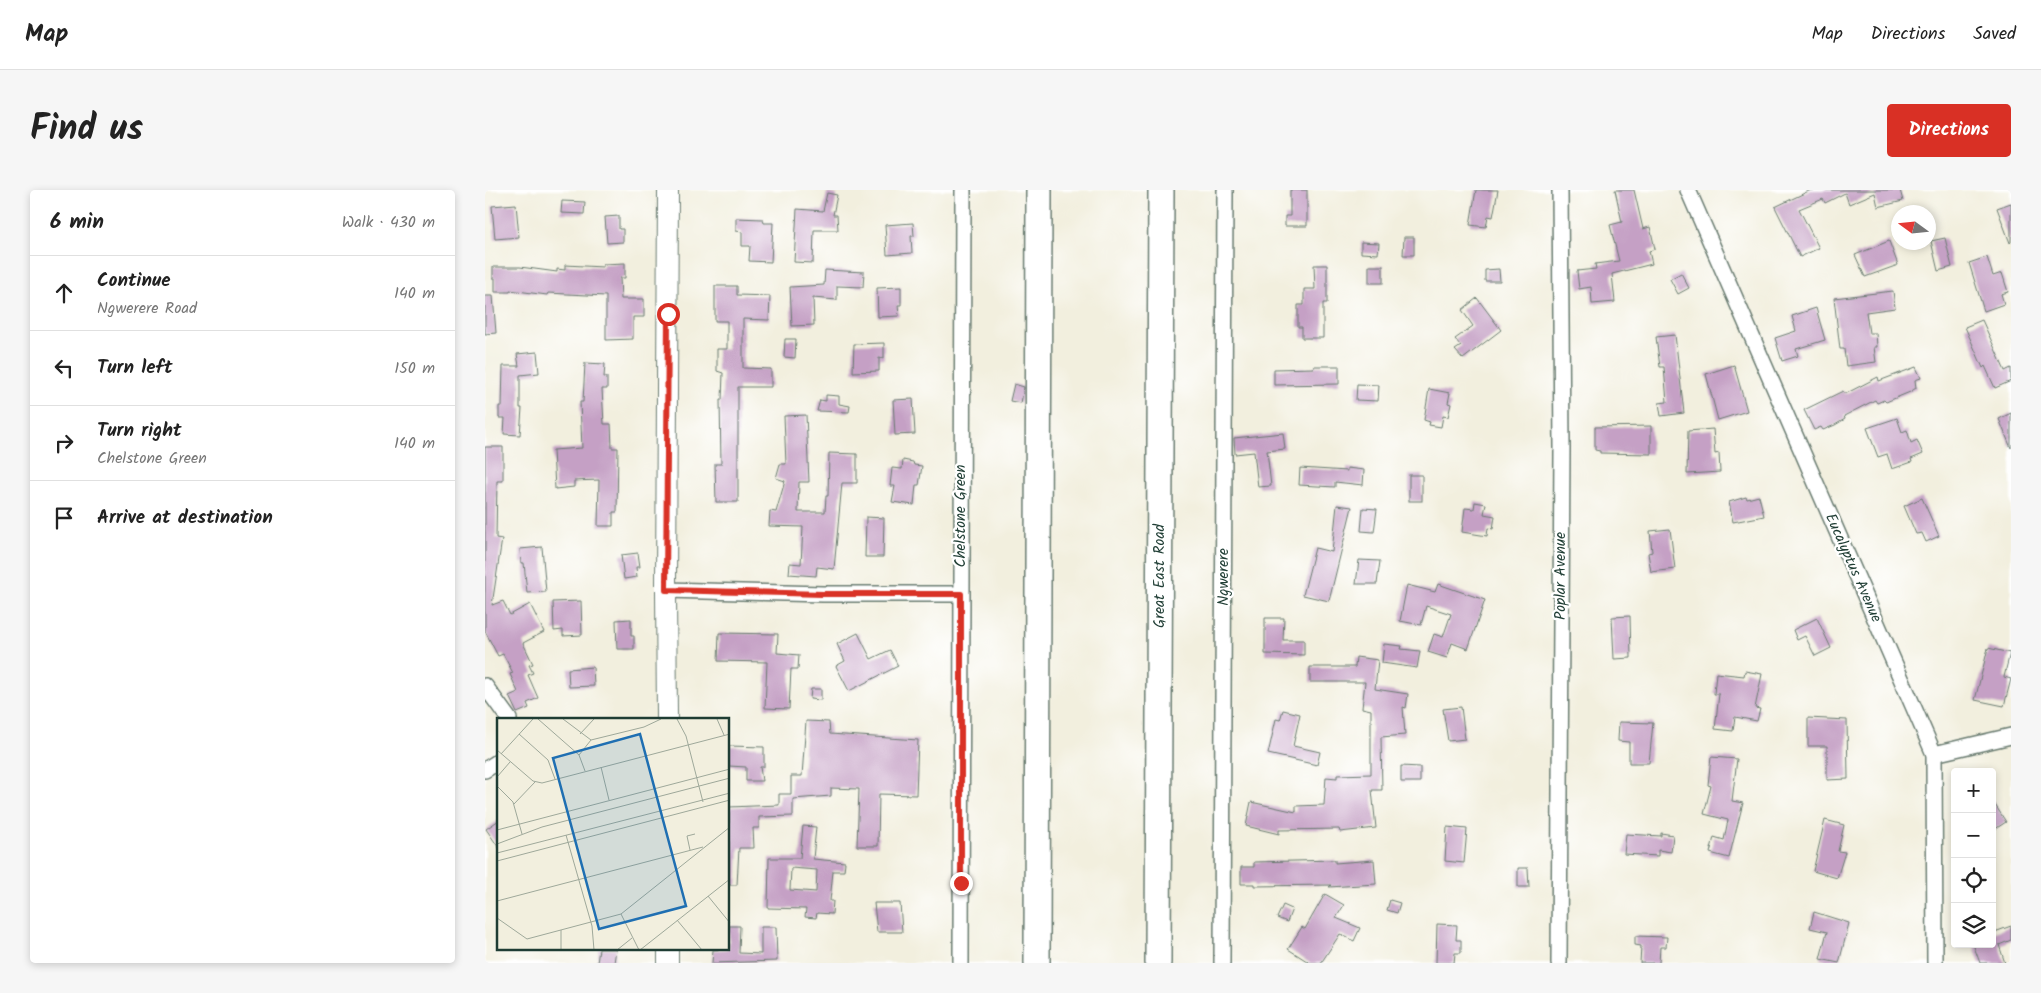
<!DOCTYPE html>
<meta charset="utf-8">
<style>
:root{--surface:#fff;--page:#f6f6f6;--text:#222;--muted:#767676;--line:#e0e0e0;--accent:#d93025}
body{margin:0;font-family:Kalam,sans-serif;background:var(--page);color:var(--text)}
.controls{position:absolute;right:15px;bottom:15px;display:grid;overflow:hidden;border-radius:5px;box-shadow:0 2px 8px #0003}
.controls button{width:45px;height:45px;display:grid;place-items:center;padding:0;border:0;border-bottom:1px solid var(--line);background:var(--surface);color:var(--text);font:25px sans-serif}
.compass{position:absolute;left:1406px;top:15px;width:45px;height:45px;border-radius:50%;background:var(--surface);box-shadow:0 2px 8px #0003;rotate:285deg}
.stop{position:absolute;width:15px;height:15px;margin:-11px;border:4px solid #d93025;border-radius:50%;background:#fff}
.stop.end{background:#d93025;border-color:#fff;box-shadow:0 1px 5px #0008}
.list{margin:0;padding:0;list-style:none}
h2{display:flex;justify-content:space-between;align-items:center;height:65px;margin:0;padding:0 20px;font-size:21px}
h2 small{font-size:16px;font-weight:400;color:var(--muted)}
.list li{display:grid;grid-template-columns:32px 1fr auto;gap:15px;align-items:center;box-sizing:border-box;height:75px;padding:0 20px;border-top:1px solid var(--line)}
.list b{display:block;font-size:19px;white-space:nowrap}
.list p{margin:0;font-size:16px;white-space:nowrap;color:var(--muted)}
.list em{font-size:16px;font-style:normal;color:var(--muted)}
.icon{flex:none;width:28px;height:28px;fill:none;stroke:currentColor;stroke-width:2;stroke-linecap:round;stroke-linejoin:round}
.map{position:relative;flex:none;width:1526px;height:773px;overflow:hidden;border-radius:5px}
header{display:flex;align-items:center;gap:30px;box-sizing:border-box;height:70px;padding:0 25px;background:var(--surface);border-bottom:1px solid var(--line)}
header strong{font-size:24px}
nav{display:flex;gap:28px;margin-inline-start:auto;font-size:18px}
.intro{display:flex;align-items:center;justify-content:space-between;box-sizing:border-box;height:120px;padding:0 30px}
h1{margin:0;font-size:35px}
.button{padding:12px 22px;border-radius:5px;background:var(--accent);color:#fff;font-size:18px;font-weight:700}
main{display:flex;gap:30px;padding:0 30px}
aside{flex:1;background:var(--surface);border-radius:5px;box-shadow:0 2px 8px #0003}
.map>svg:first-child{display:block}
.building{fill:#c5a0c5;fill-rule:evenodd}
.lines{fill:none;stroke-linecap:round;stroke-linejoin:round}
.minor-casing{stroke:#697b70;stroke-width:18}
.tertiary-casing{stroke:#697b70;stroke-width:22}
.primary-casing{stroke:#697b70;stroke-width:28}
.minor{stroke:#fff;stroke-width:15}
.tertiary{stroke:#fff;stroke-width:20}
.primary{stroke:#fff;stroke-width:25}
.route{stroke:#d93025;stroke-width:6}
.labels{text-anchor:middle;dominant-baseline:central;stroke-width:4.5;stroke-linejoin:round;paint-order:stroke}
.street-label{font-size:15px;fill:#1f3d34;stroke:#fff}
.inset-road{fill:none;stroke:#9ea89a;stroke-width:1}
.view{fill:#1f6fb2;fill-opacity:0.15;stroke:#1f6fb2;stroke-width:2.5}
.inset-edge{fill:none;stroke:#1f3d34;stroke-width:2.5}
</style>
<header>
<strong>Map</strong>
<nav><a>Map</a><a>Directions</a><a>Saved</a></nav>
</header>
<div class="intro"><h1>Find us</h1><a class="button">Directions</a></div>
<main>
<aside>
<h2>6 min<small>Walk · 430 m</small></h2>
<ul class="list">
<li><svg class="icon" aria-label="ahead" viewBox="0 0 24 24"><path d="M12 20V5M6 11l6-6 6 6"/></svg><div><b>Continue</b><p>Ngwerere Road</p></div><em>140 m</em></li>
<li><svg class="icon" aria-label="left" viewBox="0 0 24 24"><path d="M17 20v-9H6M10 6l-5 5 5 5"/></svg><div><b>Turn left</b></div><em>150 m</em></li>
<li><svg class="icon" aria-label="right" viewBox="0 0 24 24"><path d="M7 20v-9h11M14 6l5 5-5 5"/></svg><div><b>Turn right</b><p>Chelstone Green</p></div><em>140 m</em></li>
<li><svg class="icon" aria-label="arrive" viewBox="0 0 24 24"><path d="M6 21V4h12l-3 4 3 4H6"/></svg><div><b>Arrive at destination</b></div></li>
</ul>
</aside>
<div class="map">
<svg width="1526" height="773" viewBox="0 0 1526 773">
<rect width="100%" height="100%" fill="#fff"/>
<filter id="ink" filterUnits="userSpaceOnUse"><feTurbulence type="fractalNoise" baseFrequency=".02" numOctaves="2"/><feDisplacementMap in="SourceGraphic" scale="10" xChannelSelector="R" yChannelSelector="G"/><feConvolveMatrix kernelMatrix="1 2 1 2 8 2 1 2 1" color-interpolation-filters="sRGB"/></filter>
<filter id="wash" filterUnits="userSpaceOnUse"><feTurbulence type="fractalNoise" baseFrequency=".0096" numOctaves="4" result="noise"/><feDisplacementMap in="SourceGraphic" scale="20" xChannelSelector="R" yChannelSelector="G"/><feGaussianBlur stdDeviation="1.12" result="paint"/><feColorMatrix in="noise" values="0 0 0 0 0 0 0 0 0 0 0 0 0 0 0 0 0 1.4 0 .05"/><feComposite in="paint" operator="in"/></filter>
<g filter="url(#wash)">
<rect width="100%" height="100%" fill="#f2efde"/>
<g id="blocks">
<g class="building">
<polygon points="805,0 822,0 822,36 800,36 800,26 805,26"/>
<polygon points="991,0 1013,0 1008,27 1003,26 1001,37 985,35"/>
<polygon points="1130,0 1149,0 1158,39 1165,37 1170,59 1164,61 1167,74 1127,84 1130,112 1107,114 1106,97 1094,99 1092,81 1111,79 1110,74 1134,71 1125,35 1137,32"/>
<polygon points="1326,0 1415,0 1418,11 1393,17 1390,3 1364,14 1360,3 1340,13 1338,9 1314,19 1334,58 1315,67 1290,17"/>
<polygon points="342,3 352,5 348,25 352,25 353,40 329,40 328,73 309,72 312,19 338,21"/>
<polygon points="77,11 100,12 99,24 76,23"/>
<polygon points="1526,13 1526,52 1525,53 1512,18"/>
<polygon points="31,14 34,47 10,49 7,16"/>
<polygon points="134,26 134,39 138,39 138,52 122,53 120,27"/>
<polygon points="251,28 278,29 279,33 288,33 286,72 264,71 265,56 257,56 257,42 251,41"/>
<polygon points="428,33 429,46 426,46 427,63 402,65 400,35"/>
<polygon points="919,47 929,47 929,65 918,65"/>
<polygon points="1460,48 1467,77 1453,81 1446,51"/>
<polygon points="1404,51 1413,75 1380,87 1370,65"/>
<polygon points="876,52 894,53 893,64 876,63"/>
<polygon points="1502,67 1508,86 1517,83 1523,102 1516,104 1519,114 1499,121 1484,73"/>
<polygon points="140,73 140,88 135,88 136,109 159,109 159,127 148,127 148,149 121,150 121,106 63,103 62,105 25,100 25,102 10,102 10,88 8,88 8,77 35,77 72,82 72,79 80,80 80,75 118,77 118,74"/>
<polygon points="829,75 842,75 842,113 838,113 838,148 817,148 817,137 813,137 813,115 819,115 819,99 830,99"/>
<rect x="884" y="76" width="14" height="17"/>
<polygon points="1014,79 1015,91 1000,91 1000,80"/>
<polygon points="340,80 379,82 378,97 352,96 352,110 328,108 329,135 307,136 305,97 339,95"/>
<polygon points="1196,83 1204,98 1193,104 1185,89"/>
<polygon points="230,96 252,96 252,105 285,106 284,130 258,129 258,178 286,179 286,197 253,197 253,312 231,312 230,274 236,274 235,210 237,210 238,183 232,181 232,159 242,159 242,131 230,131"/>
<polygon points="416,97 416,115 413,115 414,126 393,127 392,98"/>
<polygon points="1408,101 1410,118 1381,122 1384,143 1391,143 1392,157 1389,157 1391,172 1361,176 1359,159 1355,159 1349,108"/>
<polygon points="0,106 8,106 11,143 0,144"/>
<polygon points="992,108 1016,140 978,169 970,160 976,156 970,149 988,136 977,120"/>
<polygon points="1331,118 1340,150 1311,159 1313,166 1297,171 1290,148 1311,141 1307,126"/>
<polygon points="1497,130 1520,181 1526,178 1526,191 1510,198 1500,176 1498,178 1480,137"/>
<polygon points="1190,145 1199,223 1176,226 1174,213 1182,212 1179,177 1175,177 1171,147"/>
<polygon points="300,149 311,149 310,168 299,167"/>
<polygon points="399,153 399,169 394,168 394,181 368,182 369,154"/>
<polygon points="52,162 54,183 35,185 35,218 37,218 35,245 19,244 20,228 14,228 14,216 17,216 18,176 34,176 32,164"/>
<polygon points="100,173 120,174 119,187 122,187 122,199 117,199 119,234 126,234 127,258 133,258 132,322 128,322 128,336 113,336 114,290 89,291 89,297 70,299 68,260 97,258 95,212 98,212"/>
<polygon points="1249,175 1262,221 1233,230 1221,184"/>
<polygon points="829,176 854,176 854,194 789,195 789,179 829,178"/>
<polygon points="1431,177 1436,188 1430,190 1431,198 1425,202 1401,212 1399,210 1392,213 1390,210 1359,226 1360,229 1350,235 1338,240 1336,237 1329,240 1319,220 1358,201 1360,204 1393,187 1394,191"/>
<polygon points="529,194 539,197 536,213 525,211"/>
<polygon points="872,194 894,195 893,211 871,210"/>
<polygon points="944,199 965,203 963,213 966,214 963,227 958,226 956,237 944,235 945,232 939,230"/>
<polygon points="341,205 354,206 354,214 365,216 364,222 332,221 335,210 341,211"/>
<polygon points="428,209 430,244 410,245 408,210"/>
<polygon points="1526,223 1526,258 1514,229"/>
<polygon points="321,225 324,292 314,292 313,322 340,322 341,306 343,306 344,263 372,264 372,293 357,293 349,379 332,377 331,386 304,384 305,373 316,374 318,337 284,336 285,321 291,322 300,291 291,288 295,274 301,274 299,226"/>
<polygon points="1412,228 1417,242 1422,240 1426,253 1432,250 1438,264 1426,269 1427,272 1407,279 1402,264 1393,267 1382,238"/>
<polygon points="1166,236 1166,264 1115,263 1115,261 1110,260 1110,237"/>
<polygon points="1228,239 1230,264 1234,263 1235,282 1202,284 1203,241"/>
<polygon points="798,243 800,259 782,261 786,296 773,297 769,262 750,264 749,248"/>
<polygon points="0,257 18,257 18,291 12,291 11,348 17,349 7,415 18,411 25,425 45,414 59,442 38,453 48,474 44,475 48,483 43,485 53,508 42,513 44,518 32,523 24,506 33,502 25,484 28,483 18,464 13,466 0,441"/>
<polygon points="418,270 428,272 429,275 437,276 434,295 431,295 429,315 407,312 410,296 405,296 407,278 417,279"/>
<polygon points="815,278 862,281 862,278 879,280 878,295 850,292 850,297 814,295"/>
<rect x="924" y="285" width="13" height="26"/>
<polygon points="1274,306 1279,326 1248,332 1244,312 1261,307 1262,309"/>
<polygon points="1437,308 1454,346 1441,352 1437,343 1431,344 1419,316"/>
<polygon points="990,312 1001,314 999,324 1010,326 1008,339 1003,338 1002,346 977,342 980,318 989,319"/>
<polygon points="852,315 867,317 844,411 818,405 830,358 847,362"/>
<polygon points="878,318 892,319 889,342 876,341"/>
<polygon points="381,327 399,328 398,367 380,367"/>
<polygon points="1185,339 1190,379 1166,382 1163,363 1167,362 1165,341"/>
<polygon points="57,357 61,402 42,403 39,373 36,373 35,359"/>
<polygon points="153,363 155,377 151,377 152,387 139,389 136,365"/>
<polygon points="874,370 895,371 892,394 871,394"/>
<polygon points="953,394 1000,410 983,459 967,453 962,468 943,462 949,444 958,447 966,424 941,416 936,435 915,431 922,395 950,402"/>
<polygon points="96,411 97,445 78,446 78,440 69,441 68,412"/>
<polygon points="1145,426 1146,468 1129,469 1127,427"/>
<polygon points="780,428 799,428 798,450 819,450 819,465 780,464"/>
<polygon points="1332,428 1346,458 1330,466 1320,446 1312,450 1308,440"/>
<polygon points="146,429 146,446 149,446 149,459 132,459 131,430"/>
<polygon points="234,443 293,444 292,463 314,465 313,479 306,479 304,519 280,518 282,472 233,471"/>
<polygon points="373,443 386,469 405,460 413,476 364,501 351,476 360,471 352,454"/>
<polygon points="899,454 917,456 916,459 935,461 932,478 897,473"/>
<polygon points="1503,458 1525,463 1519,487 1526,489 1519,516 1490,510"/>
<polygon points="871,467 893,470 890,499 923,504 921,518 918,517 920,545 896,547 897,600 887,600 891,638 855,642 854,639 794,640 794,644 761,636 766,612 811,622 811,616 839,615 841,587 852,588 852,585 886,584 886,520 877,518 880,492 825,492 825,477 870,477"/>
<polygon points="108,477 109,496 84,497 83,479"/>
<polygon points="1260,481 1277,484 1270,518 1275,519 1272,531 1250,527 1248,541 1230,539 1234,504 1229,504 1231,483 1259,486"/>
<polygon points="326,499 336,499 336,510 325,509"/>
<polygon points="976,517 980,549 963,551 958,519"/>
<polygon points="798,520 815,524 808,556 835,562 832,575 783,564 791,529 795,530"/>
<polygon points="1323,528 1362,530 1363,589 1342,590 1342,556 1323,556"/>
<polygon points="321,531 344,532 345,544 433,550 431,605 394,604 393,656 372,656 374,599 346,598 346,606 308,609 308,626 274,627 274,638 268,638 269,658 254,658 252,695 244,695 244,617 294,615 294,604 306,604 306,586 317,586"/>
<polygon points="1134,532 1168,533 1164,573 1144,573 1144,552 1133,551"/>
<polygon points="244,556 279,557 279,577 275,577 277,591 261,591 261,577 244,576"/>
<polygon points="1226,567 1252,569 1247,611 1258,613 1244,668 1225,663 1229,647 1239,650 1243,630 1219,624 1226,596 1223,595"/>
<polygon points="916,576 935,577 935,592 916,592"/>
<polygon points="1507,610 1521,632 1507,641"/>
<polygon points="14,630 14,658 1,639"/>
<polygon points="1340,630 1359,635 1353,661 1360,662 1352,688 1328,681"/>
<path d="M318,636L331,637L328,669L360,672L359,681H348L345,711H348L347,724L332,723L331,728L320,727L321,719L283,718L284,668H315ZM306,678L332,680L331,702L305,700Z"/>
<polygon points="962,637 982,639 979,673 960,671"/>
<polygon points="1176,643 1188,645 1186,662 1173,660 1173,666 1139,664 1141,644 1176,646"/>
<polygon points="850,670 850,673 889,670 891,694 844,697 846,695 769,696 769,694 756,694 756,677 769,677 769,672"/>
<polygon points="1033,678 1043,678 1044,697 1033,697"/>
<polygon points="840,704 859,715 851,728 875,738 869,751 855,744 836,773 825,773 803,759 817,737 820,739"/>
<polygon points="905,710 915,713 912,723 902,720"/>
<polygon points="389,713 415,713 417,742 392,742"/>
<polygon points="798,715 807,719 802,732 792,728"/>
<polygon points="1329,722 1364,733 1354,773 1335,769 1342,742 1325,738"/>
<polygon points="952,734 972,735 971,750 976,750 976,763 970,763 969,773 951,773"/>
<polygon points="244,736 255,736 254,763 276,764 276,737 291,737 292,771 227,773 228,760 244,759"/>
<polygon points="1526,736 1526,750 1514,755 1520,773 1495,773 1488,754 1507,754 1507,743"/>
<polygon points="1150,746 1182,747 1181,757 1175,757 1174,773 1155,773 1156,756 1150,755"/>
<polygon points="114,759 131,759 129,773 112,773"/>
</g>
</g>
</g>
<g filter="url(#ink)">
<use href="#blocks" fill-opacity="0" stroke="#697b70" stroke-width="1"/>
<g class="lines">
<defs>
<g id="minor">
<polyline points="1203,0 1449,564 1450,773"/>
<polyline points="181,400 338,404 476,404"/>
<polyline points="0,496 24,529"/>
<polyline points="1449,564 1526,546"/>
<polyline points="0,580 14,571"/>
<polyline points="476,773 478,0"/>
<polyline points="737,773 740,0"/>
<polyline points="1074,773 1077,258 1075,0"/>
</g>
<g id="tertiary">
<polyline points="182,529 181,400 183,0"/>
<polyline points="183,759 183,773"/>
</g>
<g id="primary">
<polyline points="552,773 554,0"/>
<polyline points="673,773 676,0"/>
</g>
</defs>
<use href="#minor" class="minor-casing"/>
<use href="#tertiary" class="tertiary-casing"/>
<use href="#primary" class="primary-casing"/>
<use href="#minor" class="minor"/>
<use href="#tertiary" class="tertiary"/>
<use href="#primary" class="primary"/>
</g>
</g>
<g class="lines" filter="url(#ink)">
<polyline class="route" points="183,124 181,400 338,404 476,404 476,693"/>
</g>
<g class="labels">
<g class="street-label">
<text transform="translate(476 326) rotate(-90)">Chelstone Green</text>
<text transform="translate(1368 378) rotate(66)">Eucalyptus Avenue</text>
<text transform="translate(675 386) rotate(-90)">Great East Road</text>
<text transform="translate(1076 386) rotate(-90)">Poplar Avenue</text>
<text transform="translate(739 387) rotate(-90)">Ngwerere</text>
</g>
</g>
<g transform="translate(12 528)">
<rect width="232" height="232" fill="#f2efde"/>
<path class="inset-road" d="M41,1L82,37L88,53M66,1L94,22L147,9L164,1M180,1L189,18L206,84M220,1L227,17M22,16L51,42L58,61M83,16L97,1M0,32L36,63L45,65L233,16M4,36L36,1M82,37L94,22M104,49L112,82M0,59L13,44M0,68L16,84L25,116M17,86L38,64M0,112L233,51M69,117L95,208L97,232M0,126L45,109L233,60M193,132L190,118L198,116M0,135L233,75M0,143L233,82M211,178L233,205M0,183L206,129M124,196L142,232M0,200L30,221L124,196L233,109M180,202L205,232M64,232V212M120,232L135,220M143,232L233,161"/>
<path class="view" d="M143,16L189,188L102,211L56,40Z"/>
<rect width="232" height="232" class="inset-edge"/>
</g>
</svg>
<div class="controls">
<button>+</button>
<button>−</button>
<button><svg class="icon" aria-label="locate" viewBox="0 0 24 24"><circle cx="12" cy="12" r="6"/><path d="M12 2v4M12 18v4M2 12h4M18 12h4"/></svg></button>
<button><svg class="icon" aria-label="layers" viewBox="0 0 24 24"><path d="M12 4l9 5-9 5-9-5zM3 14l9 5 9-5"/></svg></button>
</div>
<svg class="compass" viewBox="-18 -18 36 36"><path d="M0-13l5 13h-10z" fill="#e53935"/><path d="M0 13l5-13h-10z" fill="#767676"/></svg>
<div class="stop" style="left:183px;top:124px"></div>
<div class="stop end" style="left:476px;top:693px"></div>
</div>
</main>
